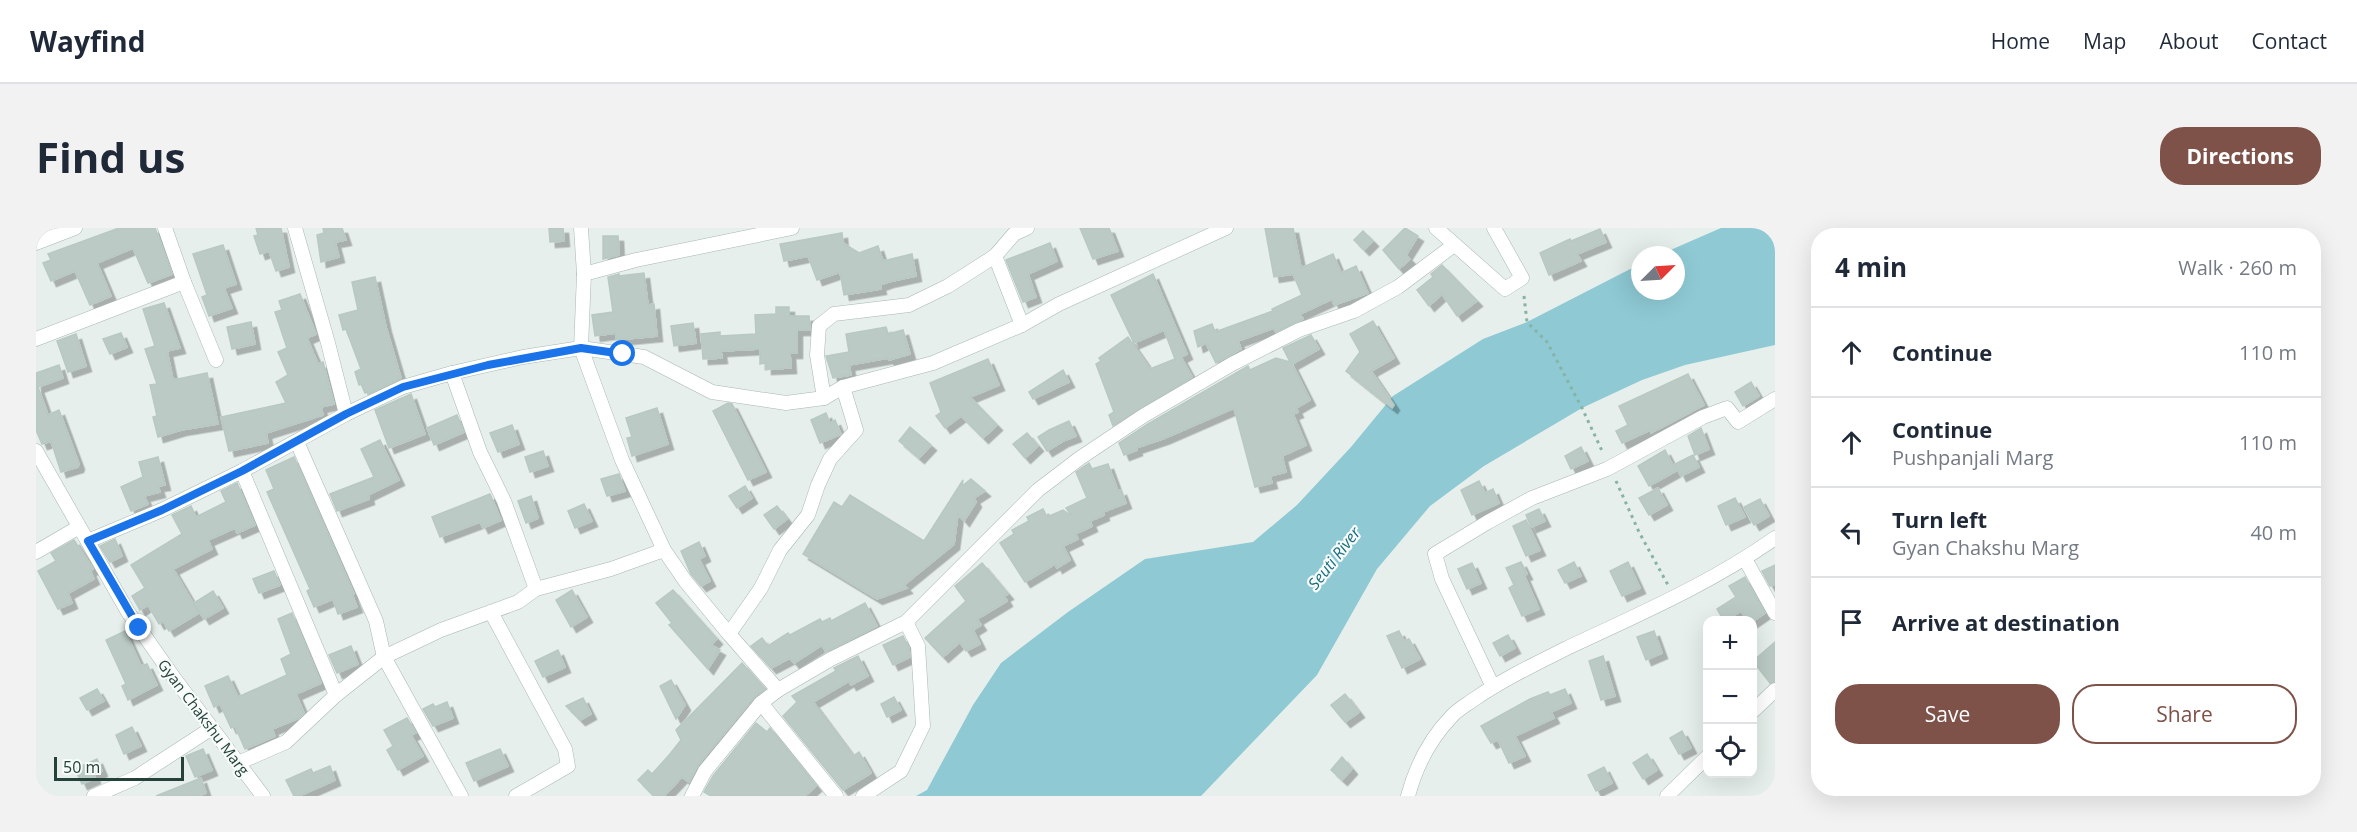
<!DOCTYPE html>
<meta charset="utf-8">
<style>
:root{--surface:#fff;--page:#f2f2f3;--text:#1f2937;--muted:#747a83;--line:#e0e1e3;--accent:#7f5249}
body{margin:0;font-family:"Open Sans",sans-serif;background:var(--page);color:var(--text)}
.controls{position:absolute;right:18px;bottom:18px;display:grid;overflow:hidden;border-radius:12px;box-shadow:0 6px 24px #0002}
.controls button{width:54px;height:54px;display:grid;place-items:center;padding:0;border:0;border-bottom:2px solid var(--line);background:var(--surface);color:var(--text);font:30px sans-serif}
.compass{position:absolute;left:1595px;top:18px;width:54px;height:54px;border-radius:50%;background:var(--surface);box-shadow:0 6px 24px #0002;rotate:66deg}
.scale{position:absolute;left:18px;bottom:15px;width:130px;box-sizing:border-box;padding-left:6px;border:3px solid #24423a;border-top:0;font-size:16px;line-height:21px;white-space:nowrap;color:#24423a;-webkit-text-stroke:4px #f7fbf9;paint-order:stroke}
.stop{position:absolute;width:18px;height:18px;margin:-14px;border:4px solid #1a73e8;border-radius:50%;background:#fff}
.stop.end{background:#1a73e8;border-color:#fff;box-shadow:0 2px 6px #0008}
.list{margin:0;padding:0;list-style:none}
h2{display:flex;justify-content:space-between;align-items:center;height:78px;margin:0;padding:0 24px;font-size:26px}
h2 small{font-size:20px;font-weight:400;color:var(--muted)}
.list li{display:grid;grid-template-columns:39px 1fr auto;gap:18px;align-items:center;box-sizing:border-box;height:90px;padding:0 24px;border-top:2px solid var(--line)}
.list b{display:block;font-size:22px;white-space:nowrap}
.list p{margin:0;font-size:20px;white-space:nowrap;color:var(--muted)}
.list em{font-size:20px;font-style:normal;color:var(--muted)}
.actions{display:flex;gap:12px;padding:18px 24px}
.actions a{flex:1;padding:14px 0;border:2px solid var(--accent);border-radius:24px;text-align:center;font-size:21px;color:var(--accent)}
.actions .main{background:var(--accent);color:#fff}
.icon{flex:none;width:33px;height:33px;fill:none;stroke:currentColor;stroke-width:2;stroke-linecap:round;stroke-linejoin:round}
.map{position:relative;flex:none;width:1739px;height:568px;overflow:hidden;border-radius:24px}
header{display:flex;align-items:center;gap:36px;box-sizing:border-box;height:84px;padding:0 30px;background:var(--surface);border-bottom:2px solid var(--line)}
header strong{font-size:28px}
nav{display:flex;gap:33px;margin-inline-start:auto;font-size:21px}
.intro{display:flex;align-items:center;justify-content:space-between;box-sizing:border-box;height:144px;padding:0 36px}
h1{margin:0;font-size:42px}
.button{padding:15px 27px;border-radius:24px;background:var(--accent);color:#fff;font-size:21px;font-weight:700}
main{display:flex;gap:36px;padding:0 36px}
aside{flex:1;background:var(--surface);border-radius:24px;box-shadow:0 6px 24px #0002}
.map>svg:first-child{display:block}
.water{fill:#8ec9d4}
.building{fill:#bbcac4;stroke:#b8c9c2;stroke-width:1.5;filter:url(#shadow)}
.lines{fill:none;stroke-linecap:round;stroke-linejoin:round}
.street-casing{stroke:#a8b8b2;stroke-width:15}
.path{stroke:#86b3a5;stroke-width:3;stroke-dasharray:3 4.5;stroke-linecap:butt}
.street{stroke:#fff;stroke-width:14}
.route{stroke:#1a73e8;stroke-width:8}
.labels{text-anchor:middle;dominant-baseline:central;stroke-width:4.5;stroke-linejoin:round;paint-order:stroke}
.street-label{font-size:15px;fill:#24423a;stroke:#f7fbf9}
.water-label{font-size:16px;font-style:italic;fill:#1c6f80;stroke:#f7fbf9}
</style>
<header>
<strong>Wayfind</strong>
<nav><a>Home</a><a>Map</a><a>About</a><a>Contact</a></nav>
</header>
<div class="intro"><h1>Find us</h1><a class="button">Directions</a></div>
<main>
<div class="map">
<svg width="1739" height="568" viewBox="0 0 1739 568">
<defs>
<filter id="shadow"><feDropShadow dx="5.5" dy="5.5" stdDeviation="0" flood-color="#0004"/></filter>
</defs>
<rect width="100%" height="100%" fill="#e6efeb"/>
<polygon class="water" points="1685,0 1739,0 1739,117 1649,137 1606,152 1546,180 1448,238 1394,278 1341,341 1281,447 1165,568 880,568 891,562 937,477 965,435 1032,384 1109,331 1217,314 1261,277 1315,219 1357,168 1447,111 1491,94 1604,36 1604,63 1640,63 1640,27 1623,27"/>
<g class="building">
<polygon points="83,0 119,0 136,46 112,55 97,20 61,35 75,68 54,77 39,43 15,53 7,35 15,32 12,26"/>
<polygon points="220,0 245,0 253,39 240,43 233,23 224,26 218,8 222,7"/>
<polygon points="287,0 306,0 310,12 299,14 303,29 285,34 281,7 288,5"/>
<polygon points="513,0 527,0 528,13 514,14"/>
<polygon points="1044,0 1073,0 1082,23 1057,31"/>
<polygon points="1229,0 1257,0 1265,40 1297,26 1305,45 1320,38 1332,65 1298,77 1296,71 1264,86 1267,91 1240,104 1238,100 1202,113 1205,121 1180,135 1170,115 1162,119 1158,103 1176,96 1179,104 1237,83 1236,81 1266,67 1257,46 1238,49"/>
<polygon points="1369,0 1382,8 1370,27 1374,31 1363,41 1347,22"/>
<polygon points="1564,1 1570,14 1541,26 1545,33 1513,47 1504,25 1534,11 1535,13"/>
<polygon points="1327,3 1337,13 1328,22 1318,12"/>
<polygon points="806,5 807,15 823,25 842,18 847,33 876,26 880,48 852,54 844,57 845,61 808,67 804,44 781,52 772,28 748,33 744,16"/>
<polygon points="567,8 582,8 583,27 567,31"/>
<polygon points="1014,15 1021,33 992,46 1000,69 987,74 970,32"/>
<polygon points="187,17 200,56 188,60 196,80 173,88 166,69 171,67 157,26"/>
<polygon points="1406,37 1441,73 1421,88 1406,66 1393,78 1381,62 1397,49 1395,46"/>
<polygon points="608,45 612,77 618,76 621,108 580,112 580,105 559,108 556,87 577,84 572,49 583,46 583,48"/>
<polygon points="1117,46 1151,126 1145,129 1156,149 1077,198 1073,187 1078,184 1060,136 1065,133 1063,130 1092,109 1114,141 1139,131 1128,102 1098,115 1075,67"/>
<polygon points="339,49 350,99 365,150 332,166 331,164 329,165 325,156 323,157 319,144 325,141 310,101 307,102 303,87 322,82 316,54"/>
<polygon points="264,66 280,106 271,110 282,136 287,134 298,176 285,179 287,187 230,205 232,215 193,223 185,189 250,175 240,154 252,147 242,124 251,120 239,84 246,82 243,73"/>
<polygon points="128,75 144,120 131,123 137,152 171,145 182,196 145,202 122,209 117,189 121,188 114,157 121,156 109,121 119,118 107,81"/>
<polygon points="740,79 753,79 753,88 773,88 774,102 761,102 761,125 754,125 755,140 730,141 730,135 724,136 724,121 685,123 686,130 667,131 665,106 684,104 684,108 720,106 719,87 740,86"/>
<polygon points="1337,93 1358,130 1335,143 1358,177 1356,180 1310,143 1324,124 1314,106"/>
<polygon points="215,94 219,116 196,121 191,99"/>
<polygon points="657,95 660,115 638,118 635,98"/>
<polygon points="850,99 852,106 867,102 874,126 853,132 852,130 813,137 815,147 797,150 790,128 813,124 810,106"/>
<polygon points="85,105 91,119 74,126 67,111"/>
<polygon points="40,106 50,138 32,144 21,113"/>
<polygon points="1275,107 1283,121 1256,136 1274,172 1260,180 1262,184 1257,186 1270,217 1246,228 1250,244 1234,248 1236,255 1219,259 1198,180 1129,210 1100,220 1101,222 1088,227 1083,215 1112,196 1212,138 1214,142 1240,130 1254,134 1247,120"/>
<polygon points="952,131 963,157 934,169 961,197 947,210 925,188 909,200 900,188 905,184 894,155"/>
<polygon points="23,137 27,150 2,159 12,187 23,182 43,236 42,239 25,244 15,213 6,216 0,202 0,145"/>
<polygon points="1027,142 1033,154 997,171 993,164"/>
<polygon points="1652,146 1668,177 1615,205 1614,202 1586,215 1580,203 1592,197 1583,178"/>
<polygon points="1715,154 1723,168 1707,178 1699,164"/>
<polygon points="375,166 389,206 353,220 339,182"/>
<polygon points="692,175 696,176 730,244 712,252 677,183"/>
<polygon points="621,180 632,216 596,228 591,210 596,209 590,190"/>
<polygon points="790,185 794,195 799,192 805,206 784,215 775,192"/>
<polygon points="421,187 428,204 398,217 391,200"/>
<polygon points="1033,193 1040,208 1027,213 1011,223 1002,209 1013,202"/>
<polygon points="476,197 483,216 462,224 454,205"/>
<polygon points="874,199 895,217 883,230 863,213"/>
<polygon points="1665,200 1673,221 1659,227 1652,208"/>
<polygon points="991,205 1002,218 989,230 977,216"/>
<polygon points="344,212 363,252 332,267 333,271 301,283 294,266 338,249 325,221"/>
<polygon points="1545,219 1552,233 1535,241 1529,228"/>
<polygon points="1629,222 1640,243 1613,258 1602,238"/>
<polygon points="507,223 512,238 494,244 489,229"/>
<polygon points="1657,227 1663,239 1645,248 1639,236"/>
<polygon points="122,229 129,257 122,258 124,264 108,268 112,276 95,283 85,259 107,249 103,234"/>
<polygon points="258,229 318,366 316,366 321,379 302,386 297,371 278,379 271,363 274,361 231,264 238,261 230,242"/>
<polygon points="1053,235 1056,241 1072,236 1082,263 1085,262 1090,275 1067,284 1068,287 1054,293 1056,298 1039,306 1042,311 1027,318 1034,332 1021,340 1019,336 989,354 964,315 978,306 976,302 993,293 991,289 1007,281 1011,289 1027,282 1036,288 1030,280 1051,270 1040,244"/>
<polygon points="583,246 589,263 571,268 565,251"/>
<polygon points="935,251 949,263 938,270 940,274 928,293 922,286 918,316 868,357 871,360 841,371 767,326 798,274 806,279 814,267 888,313 927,252 926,258"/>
<polygon points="1443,253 1449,265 1457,261 1463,275 1436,287 1425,262"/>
<polygon points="201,255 219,297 201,305 199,300 172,312 176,321 137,341 163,385 133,403 127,393 123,396 112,377 104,382 96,368 109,360 95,337 146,306 136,287 155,278 160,289 190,274 185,263"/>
<polygon points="709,258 716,270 701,280 693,268"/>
<polygon points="1622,260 1631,277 1613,287 1603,270"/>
<polygon points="454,266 465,292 447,300 444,294 404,309 396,289"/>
<polygon points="495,268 502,290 490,295 482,273"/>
<polygon points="1699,270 1709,289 1690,297 1682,278"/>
<polygon points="1724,271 1733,288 1718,297 1708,279"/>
<polygon points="548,276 556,293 539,300 532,283"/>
<polygon points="741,278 751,291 738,301 728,287"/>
<polygon points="1503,281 1509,293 1495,299 1490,287"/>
<polygon points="1490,292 1504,322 1490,328 1477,298"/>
<polygon points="79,311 86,328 74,334 64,318"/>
<polygon points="38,312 57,341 54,342 58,351 32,365 36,375 22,381 2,343 20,333 15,325"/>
<polygon points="663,314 669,328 663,331 674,353 665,358 655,346 645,323"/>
<polygon points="1485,334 1491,346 1488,347 1503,381 1486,388 1473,360 1478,357 1470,340"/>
<polygon points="1538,334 1545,348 1529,355 1522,342"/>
<polygon points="1592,334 1604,360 1586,368 1574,343"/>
<polygon points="946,335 972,366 968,368 971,373 941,391 945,397 937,402 944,416 930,423 924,414 907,429 889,410 930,373 919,358"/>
<polygon points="1436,335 1445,355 1431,361 1422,341"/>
<polygon points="1739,337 1739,356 1734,358 1726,343"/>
<polygon points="238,343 244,357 223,365 217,351"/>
<polygon points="1709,349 1729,385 1716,394 1712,393 1705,383 1688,393 1681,381 1700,369 1693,358"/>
<polygon points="536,362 551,389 535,399 520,372"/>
<polygon points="637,362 681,411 675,417 684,422 672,441 633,397 636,395 620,375"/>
<polygon points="177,363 187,380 168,391 158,375"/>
<polygon points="829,375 841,398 790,424 786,417 758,435 754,430 735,440 715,418 726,410 732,418 752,405 754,407 784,391 786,394 794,390 795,393"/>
<polygon points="256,385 285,455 260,466 268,485 263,490 236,501 239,508 209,521 199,498 195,500 184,476 178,479 169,458 192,448 202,469 251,447 245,431 255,426 242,391"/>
<polygon points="89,403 105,438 111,436 121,457 92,472 86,458 90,456 70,412"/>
<polygon points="1363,403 1368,413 1373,411 1384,431 1366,440 1351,408"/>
<polygon points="1618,403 1626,425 1610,432 1601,409"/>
<polygon points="1472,407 1479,420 1464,428 1457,415"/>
<polygon points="867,408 873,420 874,429 857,437 847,417"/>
<polygon points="1739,414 1739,453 1734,455 1717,433"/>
<polygon points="315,418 322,436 301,445 293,427"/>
<polygon points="522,422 529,439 507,449 499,433"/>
<polygon points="822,428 832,448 815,457 813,453 777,474 817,528 823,524 835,545 807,562 747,488 761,474 756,468 800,443 798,440"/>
<polygon points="1567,428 1579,468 1565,472 1553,433"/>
<polygon points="706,435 729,461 718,469 662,537 653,554 646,549 628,568 618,568 602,552 612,542 616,546 634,526 645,512 640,502"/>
<polygon points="635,452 649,477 640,491 624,458"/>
<polygon points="61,461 68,473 51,482 44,470"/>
<polygon points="1529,461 1535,475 1515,484 1518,490 1479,508 1489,528 1473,535 1462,512 1455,515 1445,498 1494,471 1512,464 1514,467"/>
<polygon points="1309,466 1323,484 1309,494 1295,477"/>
<polygon points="858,469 865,482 851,489 845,476"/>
<polygon points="547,470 555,486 544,492 530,478"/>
<polygon points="411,474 417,490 397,498 387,481 397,476 399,479"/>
<polygon points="371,490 380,505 375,507 387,528 362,542 351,522 357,518 348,502"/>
<polygon points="720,495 731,504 734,500 780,558 769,568 675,568 668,564 677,548"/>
<polygon points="96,499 105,518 88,526 80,507"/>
<polygon points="1646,503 1655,520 1643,526 1634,510"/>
<polygon points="167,521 176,542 159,549 150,528"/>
<polygon points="464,521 472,538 438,553 430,535"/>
<polygon points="1611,526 1621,542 1607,551 1597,535"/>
<polygon points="1306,529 1316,541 1306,552 1295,542"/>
<polygon points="61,531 66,543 58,547 59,550 46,556 39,541"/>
<polygon points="294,538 299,552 263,568 258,568 250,552 275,541 277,545"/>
<polygon points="1568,539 1576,555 1560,563 1552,547"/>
<polygon points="165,550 170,565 162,568 120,568"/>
</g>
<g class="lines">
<defs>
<g id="street">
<polyline points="129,0 148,54 180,132"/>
<polyline points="259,0 292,115 310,186"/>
<polyline points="545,0 548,46 545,120 586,232 628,322 650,354 693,406 742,462"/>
<polyline points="1400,0 1469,61 1486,50 1458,0"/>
<polyline points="0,15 39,0"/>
<polyline points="959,28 978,6 991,0"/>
<polyline points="548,46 600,32 756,0"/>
<polyline points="0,111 148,54"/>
<polyline points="416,145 444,224 468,273 500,361"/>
<polyline points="788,170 781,127 783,98 798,86 873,77 912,58 959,28 986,97"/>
<polyline points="261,214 340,393 348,429 425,568"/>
<polyline points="0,223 92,384 138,450 227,568"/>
<polyline points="206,243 300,467"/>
<polyline points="52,313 126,282 206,243 310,186 367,159 416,145 487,129 545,120 608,129 676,164 750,175 788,170 807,159 897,135 986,97 1023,76 1190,0"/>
<polyline points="0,324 43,299"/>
<polyline points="1709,331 1739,385"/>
<polyline points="455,384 529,521 532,538 480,568"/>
<polyline points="693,406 725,360 744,322 772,287 782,257 794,231 820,202 807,159"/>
<polyline points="1457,459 1406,351 1399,326 1452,294 1496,270 1571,241 1667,189 1691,180 1702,194 1739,171"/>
<polyline points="725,475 800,568"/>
<polyline points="1716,484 1739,462"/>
<polyline points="202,535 250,514 300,467 348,429 405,402 482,374 500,361 575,341 628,322"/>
<polyline points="58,568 99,550 176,500"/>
<polyline points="656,568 669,543 725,475 742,462 795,431 870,394 1002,262 1044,230 1107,188 1196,136 1263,102 1318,83 1362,59 1418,17"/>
<polyline points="827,568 865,543 887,498 882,418 870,394"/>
<path d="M1372,568C1380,538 1393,512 1415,489C1421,482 1430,477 1437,472C1466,452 1497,437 1529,421C1601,387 1674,356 1739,310"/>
<polyline points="1631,568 1672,528"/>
</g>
</defs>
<use href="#street" class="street-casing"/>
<g class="path">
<polyline points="1488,68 1491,94 1511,114 1546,180 1567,225"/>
<polyline points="1580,253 1603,304 1632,357"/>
</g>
<use href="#street" class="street"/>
</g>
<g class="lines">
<polyline class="route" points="103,400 52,313 126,282 206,243 310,186 367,159 452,137 545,120 587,126"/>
</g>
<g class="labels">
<g class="street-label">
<text transform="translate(168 489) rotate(53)">Gyan Chakshu Marg</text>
</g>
<g class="water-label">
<text transform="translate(1298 330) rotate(-52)">Seuti River</text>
</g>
</g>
</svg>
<div class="controls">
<button>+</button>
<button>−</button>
<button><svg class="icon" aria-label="locate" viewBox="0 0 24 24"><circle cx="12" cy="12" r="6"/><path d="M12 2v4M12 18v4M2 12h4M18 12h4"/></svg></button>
</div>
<svg class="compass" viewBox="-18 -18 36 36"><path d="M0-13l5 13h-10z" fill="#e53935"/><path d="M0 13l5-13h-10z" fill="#747a83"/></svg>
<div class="scale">50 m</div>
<div class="stop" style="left:587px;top:126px"></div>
<div class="stop end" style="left:103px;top:400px"></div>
</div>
<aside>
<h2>4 min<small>Walk · 260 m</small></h2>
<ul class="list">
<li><svg class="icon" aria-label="ahead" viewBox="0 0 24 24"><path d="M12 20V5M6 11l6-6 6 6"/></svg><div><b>Continue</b></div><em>110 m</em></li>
<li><svg class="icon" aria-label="ahead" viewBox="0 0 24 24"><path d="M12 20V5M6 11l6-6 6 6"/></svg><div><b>Continue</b><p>Pushpanjali Marg</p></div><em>110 m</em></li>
<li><svg class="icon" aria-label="left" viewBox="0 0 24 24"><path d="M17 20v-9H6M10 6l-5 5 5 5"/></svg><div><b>Turn left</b><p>Gyan Chakshu Marg</p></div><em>40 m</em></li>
<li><svg class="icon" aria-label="arrive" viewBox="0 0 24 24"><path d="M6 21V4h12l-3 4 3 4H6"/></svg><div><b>Arrive at destination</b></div></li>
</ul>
<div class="actions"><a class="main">Save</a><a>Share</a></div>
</aside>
</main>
